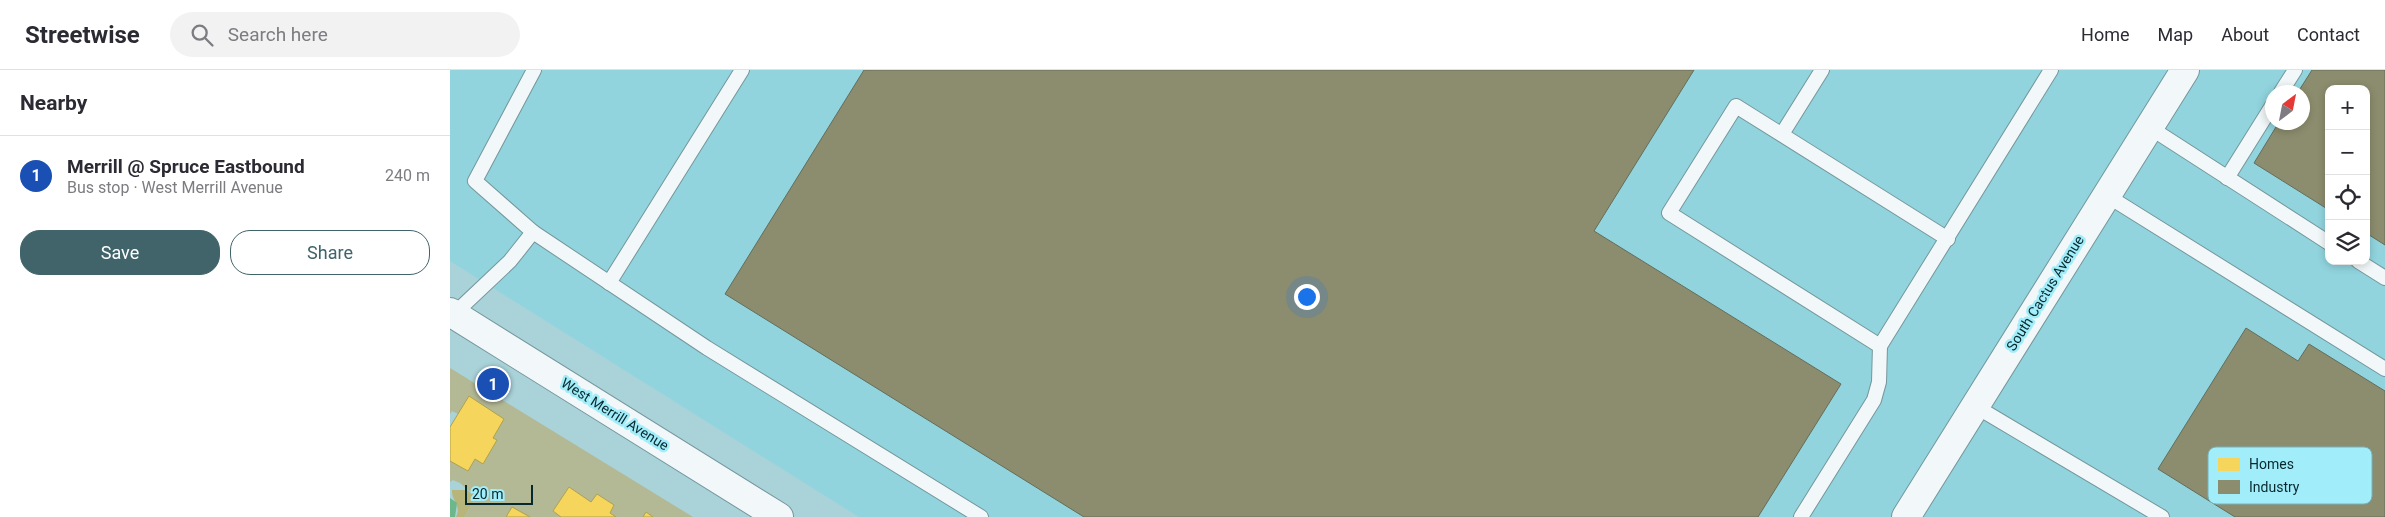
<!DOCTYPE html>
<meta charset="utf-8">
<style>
:root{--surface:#fff;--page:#f2f2f3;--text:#2b2b33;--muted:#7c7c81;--line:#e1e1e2;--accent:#406469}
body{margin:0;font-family:Roboto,sans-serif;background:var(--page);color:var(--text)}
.controls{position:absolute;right:15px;top:15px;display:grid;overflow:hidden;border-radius:10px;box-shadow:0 2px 8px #0003}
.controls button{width:45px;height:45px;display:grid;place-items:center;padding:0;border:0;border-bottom:1px solid var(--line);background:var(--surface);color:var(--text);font:25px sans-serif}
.compass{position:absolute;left:1815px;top:15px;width:45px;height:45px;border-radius:50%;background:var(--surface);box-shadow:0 2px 8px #0003;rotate:32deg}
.scale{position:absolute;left:15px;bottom:12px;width:68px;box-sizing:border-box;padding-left:5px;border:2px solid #07282d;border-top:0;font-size:14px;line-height:18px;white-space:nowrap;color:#07282d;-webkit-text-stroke:4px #a2edfa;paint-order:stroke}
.you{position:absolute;left:856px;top:226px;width:18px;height:18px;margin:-12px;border:4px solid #fff;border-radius:50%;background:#1a73e8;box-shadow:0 0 0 8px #1a73e833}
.badge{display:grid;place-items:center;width:32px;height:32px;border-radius:50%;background:var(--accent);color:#fff;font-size:16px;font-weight:700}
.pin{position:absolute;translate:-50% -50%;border:2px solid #fff;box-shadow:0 1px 5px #0006}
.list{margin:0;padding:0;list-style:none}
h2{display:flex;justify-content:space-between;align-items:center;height:65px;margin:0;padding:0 20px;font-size:21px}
h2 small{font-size:16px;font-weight:400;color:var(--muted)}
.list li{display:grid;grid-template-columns:32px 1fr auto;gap:15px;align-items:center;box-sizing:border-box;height:80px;padding:0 20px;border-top:1px solid var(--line)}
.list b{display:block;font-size:19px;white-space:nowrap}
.list p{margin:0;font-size:16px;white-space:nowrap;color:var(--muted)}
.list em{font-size:16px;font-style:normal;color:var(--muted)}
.actions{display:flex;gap:10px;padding:15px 20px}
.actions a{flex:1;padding:11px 0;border:1px solid var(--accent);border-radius:20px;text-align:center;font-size:18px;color:var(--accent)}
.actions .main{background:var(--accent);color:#fff}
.icon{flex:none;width:28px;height:28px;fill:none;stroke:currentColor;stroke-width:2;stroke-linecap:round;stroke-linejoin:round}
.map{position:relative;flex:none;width:1935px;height:447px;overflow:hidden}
header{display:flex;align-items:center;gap:30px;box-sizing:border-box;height:70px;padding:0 25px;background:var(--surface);border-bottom:1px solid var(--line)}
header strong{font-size:24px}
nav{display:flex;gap:28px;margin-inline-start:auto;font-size:18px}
.search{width:350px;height:45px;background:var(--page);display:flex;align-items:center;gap:12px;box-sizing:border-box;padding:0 18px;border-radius:28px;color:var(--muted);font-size:19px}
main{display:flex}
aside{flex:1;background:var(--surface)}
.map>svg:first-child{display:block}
.built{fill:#91d4de;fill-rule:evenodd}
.green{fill:#b3b895}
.forest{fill:#b7b57a}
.water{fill:#6db78a}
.homes{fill:#f6d55c;stroke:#aea14e}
.industry{fill:#8c8c6e;stroke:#646e5a}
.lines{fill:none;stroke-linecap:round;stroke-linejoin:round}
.lane-casing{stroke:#75979c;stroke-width:16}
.secondary-casing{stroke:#75979c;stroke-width:30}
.lane{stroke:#f2f8f9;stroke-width:14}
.secondary{stroke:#f2f8f9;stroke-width:28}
.labels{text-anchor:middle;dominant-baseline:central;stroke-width:5;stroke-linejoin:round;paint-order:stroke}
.street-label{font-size:14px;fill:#07282d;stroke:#a2edfa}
.key{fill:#a2edfa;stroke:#74b2bc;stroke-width:1}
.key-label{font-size:14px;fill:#07282d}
</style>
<header>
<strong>Streetwise</strong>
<div class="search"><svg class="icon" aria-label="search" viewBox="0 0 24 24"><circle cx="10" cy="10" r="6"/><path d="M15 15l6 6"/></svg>Search here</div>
<nav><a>Home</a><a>Map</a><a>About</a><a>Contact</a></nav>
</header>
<main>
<aside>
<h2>Nearby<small></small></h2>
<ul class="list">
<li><span class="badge" style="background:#1a4fb4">1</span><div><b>Merrill @ Spruce Eastbound</b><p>Bus stop · West Merrill Avenue</p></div><em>240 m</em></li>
</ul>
<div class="actions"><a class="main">Save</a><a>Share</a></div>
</aside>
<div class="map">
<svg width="1935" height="447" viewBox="0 0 1935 447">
<rect width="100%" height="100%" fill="#a9d2d9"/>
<path class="built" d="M0,0H1935V447H409L0,191ZM1879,19H1916V191H1879ZM1822,22H1852V52H1822Z"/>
<polygon class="green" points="0,298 243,447 203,447 196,442 193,447 166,447 160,443 164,435 147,424 141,432 119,417 103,441 111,447 80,447 62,437 56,447 14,447 26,427 10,413 3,410 0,412 0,391 18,401 25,389 33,394 47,370 43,368 54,349 19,327 8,344 2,341 0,344"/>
<path class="forest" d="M2,420H17L26,427L14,447H6C12,436 1,430 2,420Z"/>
<polygon class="water" points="0,428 7,433 5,447 0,447"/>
<g class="homes">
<polygon points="19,326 54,349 43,368 47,370 33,394 25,389 18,401 0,391 0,357"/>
<polygon points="119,417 141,432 147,424 164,435 160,443 166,447 111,447 103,441"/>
<polygon points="62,437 80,447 56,447"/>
<polygon points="196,442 203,447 193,447"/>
</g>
<g class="industry">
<polygon points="414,0 1244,0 1144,161 1391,314 1308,447 634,447 275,224"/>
<polygon points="1862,0 1935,0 1935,175 1916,163 1916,19 1879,19 1879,140 1804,93 1829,52 1852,52 1852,22 1848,22"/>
<polygon points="1796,258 1848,291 1859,274 1935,321 1935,447 1785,447 1708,399"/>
</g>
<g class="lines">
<defs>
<g id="lane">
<polyline points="1831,22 1845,0"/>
<polyline points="1699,57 1879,173"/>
<polyline points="1332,64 1372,0"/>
<polyline points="1777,108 1822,36"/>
<polyline points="1656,125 1935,299"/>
<polyline points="83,162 25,111 84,0"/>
<polyline points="1908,191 1935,208"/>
<polyline points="159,213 292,0"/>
<polyline points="4,244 60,191 83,162 257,278 531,447"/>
<polyline points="1430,276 1601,0"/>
<polyline points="1525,336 1712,447"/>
<polyline points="1351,447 1424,330 1429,312 1430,276 1219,143 1286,36 1498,169"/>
</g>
<g id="secondary">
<polyline points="0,242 329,447"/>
<polyline points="1456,447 1735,0"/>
</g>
</defs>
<use href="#lane" class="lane-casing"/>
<use href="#secondary" class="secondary-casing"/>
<use href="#lane" class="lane"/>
<use href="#secondary" class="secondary"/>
</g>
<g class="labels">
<g class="street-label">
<text transform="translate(1595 223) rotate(-58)">South Cactus Avenue</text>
<text transform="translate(165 344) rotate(32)">West Merrill Avenue</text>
</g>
</g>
<rect x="1758" y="377" width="164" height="57" rx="8" class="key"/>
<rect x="1768" y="388" width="22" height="13" fill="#f6d55c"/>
<rect x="1768" y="410" width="22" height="14" fill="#8c8c6e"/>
<g class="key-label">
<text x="1799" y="399">Homes</text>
<text x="1799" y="422">Industry</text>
</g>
</svg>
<div class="controls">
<button>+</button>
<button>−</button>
<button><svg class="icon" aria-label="locate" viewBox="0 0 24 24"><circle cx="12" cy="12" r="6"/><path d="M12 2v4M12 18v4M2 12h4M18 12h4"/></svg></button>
<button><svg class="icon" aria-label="layers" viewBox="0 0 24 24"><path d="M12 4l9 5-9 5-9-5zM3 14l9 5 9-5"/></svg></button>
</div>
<svg class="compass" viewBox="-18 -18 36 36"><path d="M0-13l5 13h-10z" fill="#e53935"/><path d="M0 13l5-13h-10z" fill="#7c7c81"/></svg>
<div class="scale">20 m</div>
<div class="you"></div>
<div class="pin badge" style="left:43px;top:314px;background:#1a4fb4">1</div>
</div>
</main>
